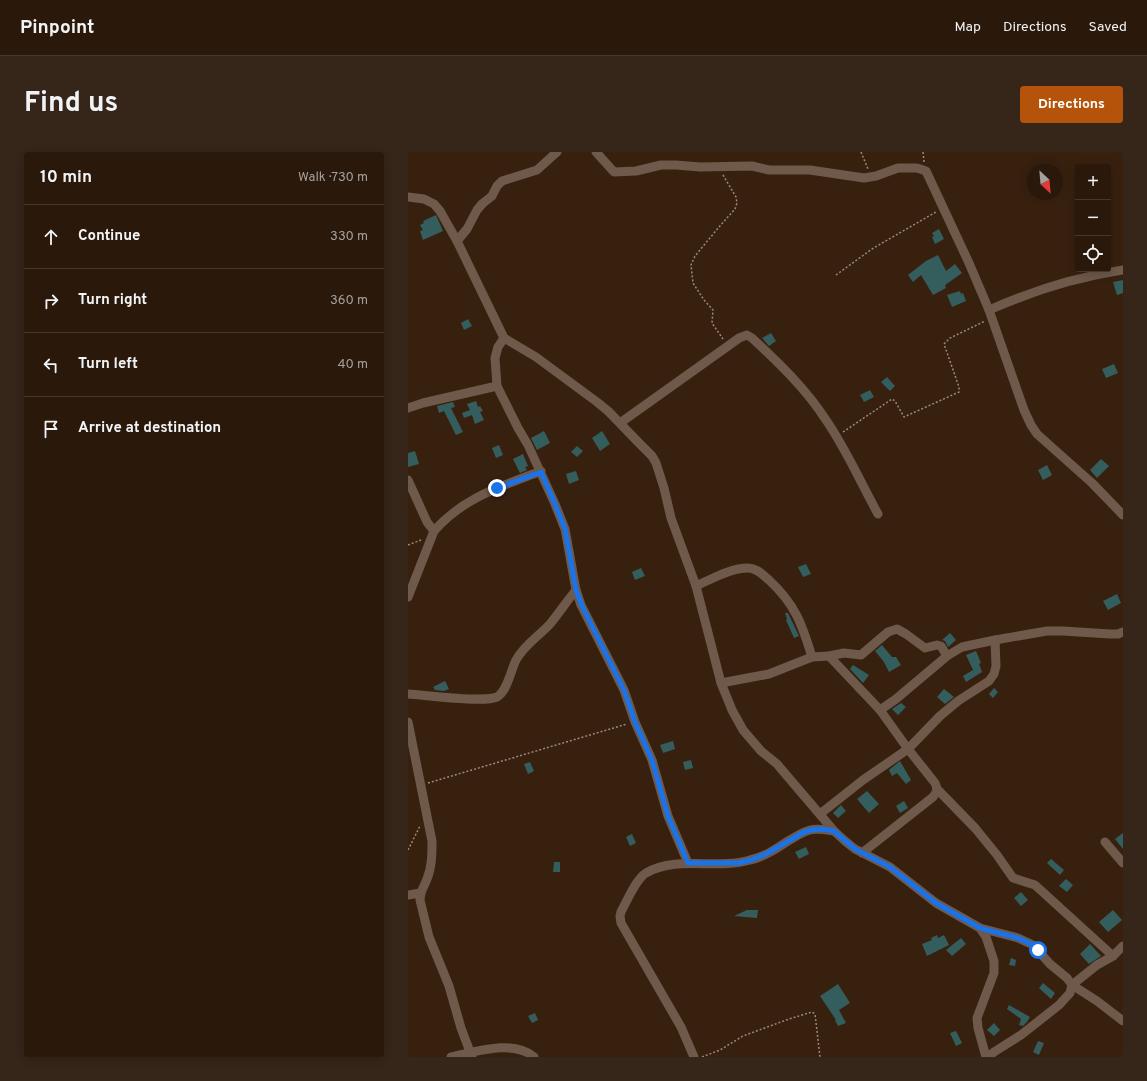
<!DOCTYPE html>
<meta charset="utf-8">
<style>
:root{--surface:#2a180b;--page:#362519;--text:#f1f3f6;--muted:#a5a09d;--line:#46372c;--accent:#b45309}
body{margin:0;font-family:Overpass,sans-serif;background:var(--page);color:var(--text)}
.controls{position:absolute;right:12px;top:12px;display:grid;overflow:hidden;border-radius:4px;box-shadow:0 2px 10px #0003}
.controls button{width:36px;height:36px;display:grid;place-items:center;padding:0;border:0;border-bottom:1px solid var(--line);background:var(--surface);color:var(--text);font:20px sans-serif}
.compass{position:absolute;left:619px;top:12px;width:36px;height:36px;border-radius:50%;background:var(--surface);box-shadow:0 2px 10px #0003;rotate:154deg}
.stop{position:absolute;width:12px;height:12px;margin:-9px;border:3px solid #1a73e8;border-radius:50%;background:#fff}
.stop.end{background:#1a73e8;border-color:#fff;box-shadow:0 1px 4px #0008}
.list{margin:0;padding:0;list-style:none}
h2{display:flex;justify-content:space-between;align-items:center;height:52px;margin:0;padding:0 16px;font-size:17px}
h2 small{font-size:13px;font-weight:400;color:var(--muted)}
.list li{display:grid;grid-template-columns:26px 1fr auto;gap:12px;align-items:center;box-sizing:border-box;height:64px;padding:0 16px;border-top:1px solid var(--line)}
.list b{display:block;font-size:15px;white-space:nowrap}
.list em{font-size:13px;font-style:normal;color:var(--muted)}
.icon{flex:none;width:22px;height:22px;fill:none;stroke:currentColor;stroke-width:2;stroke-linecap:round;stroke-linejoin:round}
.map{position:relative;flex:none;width:715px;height:905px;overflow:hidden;border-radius:4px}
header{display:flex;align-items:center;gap:24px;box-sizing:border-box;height:56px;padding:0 20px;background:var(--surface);border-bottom:1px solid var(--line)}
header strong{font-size:19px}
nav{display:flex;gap:22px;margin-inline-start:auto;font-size:14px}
.intro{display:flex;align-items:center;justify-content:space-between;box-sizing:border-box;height:96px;padding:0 24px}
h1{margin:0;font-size:28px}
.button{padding:10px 18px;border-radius:4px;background:var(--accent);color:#fff;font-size:14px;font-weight:700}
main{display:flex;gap:24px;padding:0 24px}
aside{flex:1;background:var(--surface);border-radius:4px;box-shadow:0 2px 10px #0003}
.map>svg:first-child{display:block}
.building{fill:#345d5d}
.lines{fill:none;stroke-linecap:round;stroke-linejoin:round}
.path{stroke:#9c897b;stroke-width:1.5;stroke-dasharray:2 2;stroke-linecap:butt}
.minor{stroke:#6e594a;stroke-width:9}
.route{stroke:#1a73e8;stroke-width:5}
</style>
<header>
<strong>Pinpoint</strong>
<nav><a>Map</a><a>Directions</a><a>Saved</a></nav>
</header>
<div class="intro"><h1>Find us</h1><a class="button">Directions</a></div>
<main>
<aside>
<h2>10 min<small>Walk · 730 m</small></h2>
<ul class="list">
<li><svg class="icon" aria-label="ahead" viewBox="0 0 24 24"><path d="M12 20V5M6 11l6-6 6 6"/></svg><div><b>Continue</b></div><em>330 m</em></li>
<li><svg class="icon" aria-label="right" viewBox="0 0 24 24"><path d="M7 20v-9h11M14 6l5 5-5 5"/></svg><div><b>Turn right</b></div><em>360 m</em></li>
<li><svg class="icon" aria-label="left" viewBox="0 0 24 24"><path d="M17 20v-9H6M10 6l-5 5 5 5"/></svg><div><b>Turn left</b></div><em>40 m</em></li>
<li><svg class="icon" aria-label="arrive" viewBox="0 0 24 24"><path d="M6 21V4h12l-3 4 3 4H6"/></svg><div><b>Arrive at destination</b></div></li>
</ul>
</aside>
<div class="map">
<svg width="715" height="905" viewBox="0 0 715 905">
<rect width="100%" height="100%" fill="#38200f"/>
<g class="building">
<polygon points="28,63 35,79 15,88 12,79 15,78 12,73 16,71 15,69"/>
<polygon points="531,77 536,87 527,92 524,85 526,84 524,81"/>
<polygon points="530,103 538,119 547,112 554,121 537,133 538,136 525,143 513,123 505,130 500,123 518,109"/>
<polygon points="715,128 715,141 709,143 705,130"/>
<polygon points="552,139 553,142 555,141 558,149 544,155 539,143"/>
<polygon points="60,167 64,174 56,178 53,171"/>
<polygon points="363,181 368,189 361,194 354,186"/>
<polygon points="706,212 710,221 698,226 694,217"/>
<polygon points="479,225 487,234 482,239 473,230"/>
<polygon points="462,238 466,245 456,250 452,243"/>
<polygon points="68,249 70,255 72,254 75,259 72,260 76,268 67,272 64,263 56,266 54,261 62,258 59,252"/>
<polygon points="45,250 47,255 43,256 55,280 48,283 36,259 31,261 29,254"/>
<polygon points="136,279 142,291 129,298 123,286"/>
<polygon points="194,279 202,292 192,299 184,286"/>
<polygon points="91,293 95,303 88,306 84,296"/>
<polygon points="169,294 175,299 169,305 163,300"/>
<polygon points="7,299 11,312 0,315 0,301"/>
<polygon points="115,302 120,314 117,315 119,318 112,321 105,307"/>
<polygon points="693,307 701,314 689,326 682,318"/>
<polygon points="639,313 644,323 635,328 630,318"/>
<polygon points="168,319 171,328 161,332 158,322"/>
<polygon points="398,412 403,422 395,425 390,415"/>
<polygon points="233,416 237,424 227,428 224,420"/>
<polygon points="709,442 713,451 700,458 695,449"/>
<polygon points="377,461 380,461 391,484 386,486 378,468 379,467"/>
<polygon points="542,481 548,488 540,495 537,489 534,488"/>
<polygon points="474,493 484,505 488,505 493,513 481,520 476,510 467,499"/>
<polygon points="568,499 573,511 571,512 574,520 558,530 555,524 565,518 558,503"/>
<polygon points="445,513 461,523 455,531 442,517"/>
<polygon points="37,529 41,537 36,539 27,538 25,535"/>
<polygon points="586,536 590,540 585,546 581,542"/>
<polygon points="536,537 546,545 537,552 529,545"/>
<polygon points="493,551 498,555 490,563 484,557"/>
<polygon points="265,589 267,597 255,601 252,593"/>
<polygon points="283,608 285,616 277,618 275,610"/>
<polygon points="492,609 503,628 498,632 489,621 484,624 481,618"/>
<polygon points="122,610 126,619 120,622 116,612"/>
<polygon points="459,639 471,652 461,661 449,647"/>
<polygon points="496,649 500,656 492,661 488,654"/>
<polygon points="433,653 438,659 430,666 425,661"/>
<polygon points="715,681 715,697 707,687"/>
<polygon points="224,682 228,691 222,694 218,685"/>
<polygon points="398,695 401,702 391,707 387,700"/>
<polygon points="643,707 656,718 652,723 639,711"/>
<polygon points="146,710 152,710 152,720 145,720"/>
<polygon points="658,727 665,733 659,740 651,734"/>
<polygon points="613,740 620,748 613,754 606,746"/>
<polygon points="339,758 350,758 349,766 326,764"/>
<polygon points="705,758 714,768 700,780 691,770"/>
<polygon points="529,783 530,786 536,783 541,793 519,804 514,792 524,788 523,786"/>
<polygon points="553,786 558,792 544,804 538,798"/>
<polygon points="682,792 693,804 681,812 672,802"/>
<polygon points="603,806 608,808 607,814 601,813"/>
<polygon points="635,831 647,841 643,847 631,836"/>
<polygon points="430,832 442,851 431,858 438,871 430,874 427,868 428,868 412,844"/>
<polygon points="601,853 622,865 619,870 615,874 611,873 613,867 599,857"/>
<polygon points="127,861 130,868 124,871 120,864"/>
<polygon points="586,871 592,878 586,884 579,878"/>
<polygon points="548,879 554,891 548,894 542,881"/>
<polygon points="630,889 636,891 631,903 625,900"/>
</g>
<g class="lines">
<g class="path">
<polyline points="453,0 460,17"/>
<polyline points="515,0 516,10"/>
<polyline points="315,23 328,45 329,51 327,57 311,75 287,104 283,113 285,131 296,148 305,158 304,171 315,187"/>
<polyline points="428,123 464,97 528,60"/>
<polyline points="435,280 484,247 487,249 496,265 551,240 551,235 536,192 542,186 577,169"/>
<polyline points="0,393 13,388"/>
<polyline points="20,631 219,572"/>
<polyline points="0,698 12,674"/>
<polyline points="294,905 312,898 335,884 381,867 404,860 407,862 412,905"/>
</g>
<g class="minor">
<polyline points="188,0 206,20 228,19 253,13 268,13 292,15 344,14 361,18 402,18 456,26 468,24 490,16 509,16 518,19 561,111 581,158 616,258 623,273 629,282 684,331 715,363"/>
<polyline points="0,45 16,47 26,52 32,59 49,89 96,186 128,205 189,250 200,259 233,293 244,304 248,311 256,336 263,366 288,434 313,531 324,558 335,578 353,599 369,612 426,679 437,689 447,697 482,715 528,751 572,776 578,785 586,809 586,821 569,866 570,876 578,905"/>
<polyline points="49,89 59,77 69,58 74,52 84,44 89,34 94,29 129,18 149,0"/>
<path d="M581,158C624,139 668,125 715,118"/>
<polyline points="96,186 90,195 87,206 89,234 110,276 120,293 147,352 157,377 168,438 173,453 216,538 227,570 244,608 260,664 280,711"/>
<polyline points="0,256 15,251 89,234"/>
<path d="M212,271L320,194L331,186L339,183L344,186C371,211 398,237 418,268C438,297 453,331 470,362"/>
<polyline points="0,328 19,370 26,379"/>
<path d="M288,434C304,427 322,416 340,416C349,416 355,423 361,428C387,452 394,472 404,505"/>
<path d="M0,445L26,379C56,345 92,335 133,319"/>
<path d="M421,504L472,558L500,597L527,631C530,637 529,640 525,645L454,701"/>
<polyline points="313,531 361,522 404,505 421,504 436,501 453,503 480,480 489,477 498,482 517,496 529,493 533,494 539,504"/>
<path d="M0,542C18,543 75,551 89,545C99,540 103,518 108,508C116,493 131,484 142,472C151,461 159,449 168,438"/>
<polyline points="472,558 488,547 539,504 554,495 587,488 639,479 655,479 702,482 710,482 715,480"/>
<path d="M0,570L24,689C24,702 24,715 19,727C16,735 12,739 12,748L21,785L41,834L53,876L64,905"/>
<polyline points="529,637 567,676 589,703 605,726 627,733 705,804"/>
<polyline points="412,662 455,628 500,597 532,564 550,549 581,529 586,522 588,514 587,488"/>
<polyline points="697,690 715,711"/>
<polyline points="0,743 12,741"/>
<polyline points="572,776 610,786 625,793 642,812 659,826 664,833 689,849 715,869"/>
<path d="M43,905C67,900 105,887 126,905"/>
<path d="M286,905L273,875L213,771L212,764L213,760C219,749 228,727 238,721C270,703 308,718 342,708C356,705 368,697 380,689C387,685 394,680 402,678C410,676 418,678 426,679"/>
<polyline points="580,905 586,900 613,883 651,853 662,841 664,833 689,813 705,804 715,794"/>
</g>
</g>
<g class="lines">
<polyline class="route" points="89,336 133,320 147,352 157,377 168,438 174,454 216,538 227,570 244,608 260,664 280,711 330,711 343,708 358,702 396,680 403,678 414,677 426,679 447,697 482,715 528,751 572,776 610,786 625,793 630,798"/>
</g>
</svg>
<div class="controls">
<button>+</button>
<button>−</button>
<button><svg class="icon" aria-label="locate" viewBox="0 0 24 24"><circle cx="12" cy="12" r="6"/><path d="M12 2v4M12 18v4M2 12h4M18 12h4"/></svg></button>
</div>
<svg class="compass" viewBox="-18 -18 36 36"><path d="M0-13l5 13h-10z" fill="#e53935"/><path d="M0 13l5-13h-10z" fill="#a5a09d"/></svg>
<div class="stop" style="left:630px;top:798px"></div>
<div class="stop end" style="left:89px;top:336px"></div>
</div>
</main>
